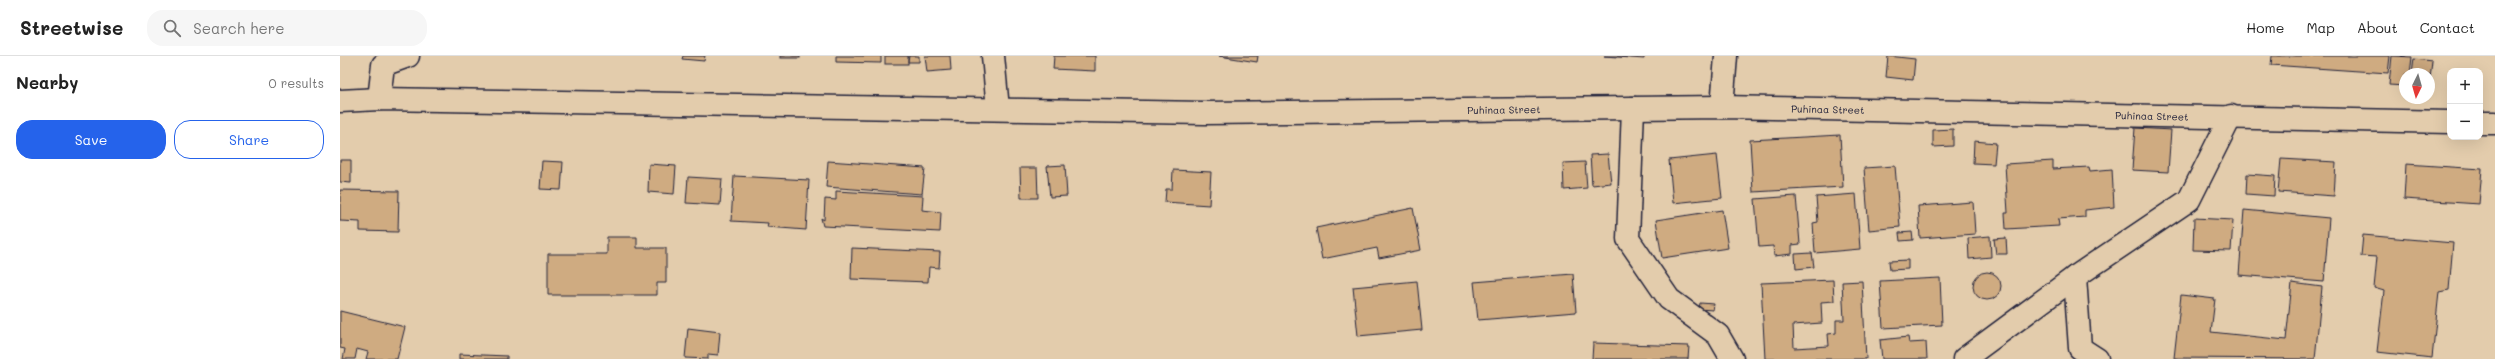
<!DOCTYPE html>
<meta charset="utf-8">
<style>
:root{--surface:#fff;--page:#f6f6f6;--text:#222;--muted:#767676;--line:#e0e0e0;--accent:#2563eb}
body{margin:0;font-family:Mali,sans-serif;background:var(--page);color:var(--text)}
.controls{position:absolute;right:12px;top:12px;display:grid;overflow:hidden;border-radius:8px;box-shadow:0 4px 16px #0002}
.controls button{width:36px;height:36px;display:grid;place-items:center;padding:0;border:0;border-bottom:1px solid var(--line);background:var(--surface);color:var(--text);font:20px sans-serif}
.compass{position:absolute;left:2059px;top:12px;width:36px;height:36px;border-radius:50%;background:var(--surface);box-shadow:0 4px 16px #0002;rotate:185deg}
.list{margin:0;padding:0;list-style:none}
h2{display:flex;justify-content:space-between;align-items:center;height:52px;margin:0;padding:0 16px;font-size:17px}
h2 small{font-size:13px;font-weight:400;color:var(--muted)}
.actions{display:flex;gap:8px;padding:12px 16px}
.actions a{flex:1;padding:9px 0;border:1px solid var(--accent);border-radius:16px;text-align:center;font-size:14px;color:var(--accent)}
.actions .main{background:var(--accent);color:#fff}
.icon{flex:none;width:22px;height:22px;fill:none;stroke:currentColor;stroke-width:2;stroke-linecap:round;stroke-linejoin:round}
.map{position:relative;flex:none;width:2155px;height:303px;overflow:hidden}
header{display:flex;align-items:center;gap:24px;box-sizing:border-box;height:56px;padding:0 20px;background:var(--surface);border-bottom:1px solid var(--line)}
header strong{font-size:19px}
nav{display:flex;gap:22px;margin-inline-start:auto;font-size:14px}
.search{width:280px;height:36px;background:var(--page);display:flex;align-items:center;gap:10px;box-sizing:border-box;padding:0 14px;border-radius:16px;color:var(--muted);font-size:15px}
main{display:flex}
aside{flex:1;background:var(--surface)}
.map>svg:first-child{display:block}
.building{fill:#cfab81;stroke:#22223b}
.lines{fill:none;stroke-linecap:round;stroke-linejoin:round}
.minor-casing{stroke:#22223b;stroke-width:25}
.minor{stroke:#e3ccac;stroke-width:22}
.labels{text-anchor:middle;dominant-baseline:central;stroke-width:4;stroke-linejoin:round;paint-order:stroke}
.street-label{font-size:10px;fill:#22223b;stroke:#e3ccac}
</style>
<header>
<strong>Streetwise</strong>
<div class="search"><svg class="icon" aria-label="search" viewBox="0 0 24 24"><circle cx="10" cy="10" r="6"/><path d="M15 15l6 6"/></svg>Search here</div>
<nav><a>Home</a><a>Map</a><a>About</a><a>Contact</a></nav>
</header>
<main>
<aside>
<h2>Nearby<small>0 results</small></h2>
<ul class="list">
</ul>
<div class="actions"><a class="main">Save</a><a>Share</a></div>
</aside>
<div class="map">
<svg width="2155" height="303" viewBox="0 0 2155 303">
<rect width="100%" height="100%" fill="#e3ccac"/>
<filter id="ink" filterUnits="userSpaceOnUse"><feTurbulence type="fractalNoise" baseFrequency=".025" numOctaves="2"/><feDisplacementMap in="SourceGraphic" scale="8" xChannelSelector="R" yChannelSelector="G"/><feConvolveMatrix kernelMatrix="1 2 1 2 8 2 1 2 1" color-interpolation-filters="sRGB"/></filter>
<g filter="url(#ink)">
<g class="building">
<polygon points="343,0 365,0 364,5 342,3"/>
<rect x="440" y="0" width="20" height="2"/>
<polygon points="496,0 541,0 541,7 496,6"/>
<rect x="545" y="0" width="23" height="8"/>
<polygon points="569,0 579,0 579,6 568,6"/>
<polygon points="585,0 610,0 611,14 587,16"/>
<polygon points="714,0 755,0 755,15 713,13"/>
<polygon points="879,0 918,0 917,6"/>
<polygon points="1264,0 1304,0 1304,3"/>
<polygon points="1548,0 1575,3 1573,24 1546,21"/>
<polygon points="1932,0 2050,0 2048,17 1931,9"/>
<polygon points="2052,0 2072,1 2070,18 2065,18 2065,30 2049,29"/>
<polygon points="2074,3 2092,5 2089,32 2089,18 2072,18"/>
<polygon points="1795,72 1831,74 1828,116 1792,114"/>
<polygon points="1613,73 1613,90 1593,91 1593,74"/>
<polygon points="1500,79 1503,131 1413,136 1410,84"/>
<polygon points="1634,85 1656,87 1654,108 1633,107"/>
<polygon points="1268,98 1271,127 1252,129 1250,99"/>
<polygon points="1377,99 1382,142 1333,147 1329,104"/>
<polygon points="1941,103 1996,106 1994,140 1938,136"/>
<polygon points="0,104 11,104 11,127 0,126"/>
<polygon points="202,105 223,106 221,134 200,133"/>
<polygon points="488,105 585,112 582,138 486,131"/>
<polygon points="1713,105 1713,113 1749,111 1750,115 1772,113 1774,151 1745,154 1745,161 1718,163 1719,170 1666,173 1665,157 1668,157 1665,108"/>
<polygon points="1245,106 1247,132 1224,134 1223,107"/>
<polygon points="309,108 336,110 334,138 308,136"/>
<polygon points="2066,108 2142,113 2139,148 2064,143"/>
<polygon points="725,109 727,140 710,141 707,110"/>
<polygon points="1555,110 1560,171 1529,174 1524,112"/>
<polygon points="680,112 697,112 698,142 681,142"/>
<polygon points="833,114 871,116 869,149 825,146 826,133 832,133"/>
<polygon points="1907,118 1935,120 1934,140 1906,138"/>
<polygon points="394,120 469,124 466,174 427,171 428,167 391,165"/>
<polygon points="348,121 382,123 380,149 346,147"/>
<polygon points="0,134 59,135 58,176 20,175 20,166 0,165"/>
<polygon points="496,135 583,140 582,154 601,156 600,176 483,170 481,162 484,164 485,143 496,144"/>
<polygon points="1516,138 1520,193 1475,197 1473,167 1478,166 1476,141"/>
<polygon points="1456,140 1460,188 1452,189 1452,198 1434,200 1433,190 1419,191 1415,143"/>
<polygon points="1633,146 1635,178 1580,182 1578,150"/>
<polygon points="1073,152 1081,194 1039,202 1037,192 982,203 976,172"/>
<polygon points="1382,154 1388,192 1322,202 1316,164"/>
<polygon points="1904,154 1989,162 1984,226 1899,219"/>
<polygon points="1854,162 1893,164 1891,195 1853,194"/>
<polygon points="1572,176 1573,184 1560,185 1559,177"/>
<polygon points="2023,179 2113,187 2109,234 2099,236 2092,302 2037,296 2044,235 2034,232 2037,201 2021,200"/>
<polygon points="1650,180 1651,201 1629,203 1628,182"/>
<polygon points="267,181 297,181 297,192 326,192 326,227 317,227 317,239 208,239 208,198 267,198"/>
<polygon points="1666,182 1667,198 1656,198 1654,183"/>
<polygon points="512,192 600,196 599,212 589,211 588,226 511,223"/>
<polygon points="1472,197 1474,211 1456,213 1455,198"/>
<polygon points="1568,204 1568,213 1550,214 1549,205"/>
<circle cx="1647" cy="230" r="14"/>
<polygon points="1233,218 1236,256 1138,264 1134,226"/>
<polygon points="1600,222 1602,269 1543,272 1540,225"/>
<polygon points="1493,224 1494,245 1481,246 1482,267 1453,269 1454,292 1489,290 1488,278 1496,277 1496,264 1504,264 1502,226 1522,225 1526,303 1425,303 1421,227"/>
<polygon points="1077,225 1082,274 1018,280 1013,231"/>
<polygon points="1952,227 1982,231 1975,303 1834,302 1841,239 1875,243 1871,276 1946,284"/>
<polygon points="1360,247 1374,248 1373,254 1359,253"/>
<polygon points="0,255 65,271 57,303 26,303 28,296 17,293 15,303 3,303 5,293 0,292"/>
<polygon points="348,272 380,276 378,299 368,298 368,303 345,302"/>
<polygon points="1568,281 1569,287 1586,286 1587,303 1542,303 1540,284"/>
<polygon points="1253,287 1349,290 1348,303 1252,303"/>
<polygon points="119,298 167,300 167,303 119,303"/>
</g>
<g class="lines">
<defs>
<g id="minor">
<polyline points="653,0 658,53"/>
<polyline points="39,43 43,9 68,0"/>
<path id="s1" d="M0,45L39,43L865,57L1382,51L2110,66"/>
<polyline points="1382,51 1386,0"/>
<polyline points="1293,52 1288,183 1329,243 1378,279 1392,303"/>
<polyline points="2140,67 2155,67"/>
<polyline points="1735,221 1740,292 1757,303"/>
<polyline points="1624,303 1735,221 1849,144 1891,60"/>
</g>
</defs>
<use href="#minor" class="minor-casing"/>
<use href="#minor" class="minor"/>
</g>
</g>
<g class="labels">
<g class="street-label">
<text stroke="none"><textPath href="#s1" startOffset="1488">Puhinaa Street</textPath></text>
<text stroke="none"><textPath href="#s1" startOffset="1164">Puhinaa Street</textPath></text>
<text stroke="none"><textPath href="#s1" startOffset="1812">Puhinaa Street</textPath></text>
</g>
</g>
</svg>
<div class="controls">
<button>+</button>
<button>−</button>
</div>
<svg class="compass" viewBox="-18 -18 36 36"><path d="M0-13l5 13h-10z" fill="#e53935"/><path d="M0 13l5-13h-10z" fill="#767676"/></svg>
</div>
</main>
